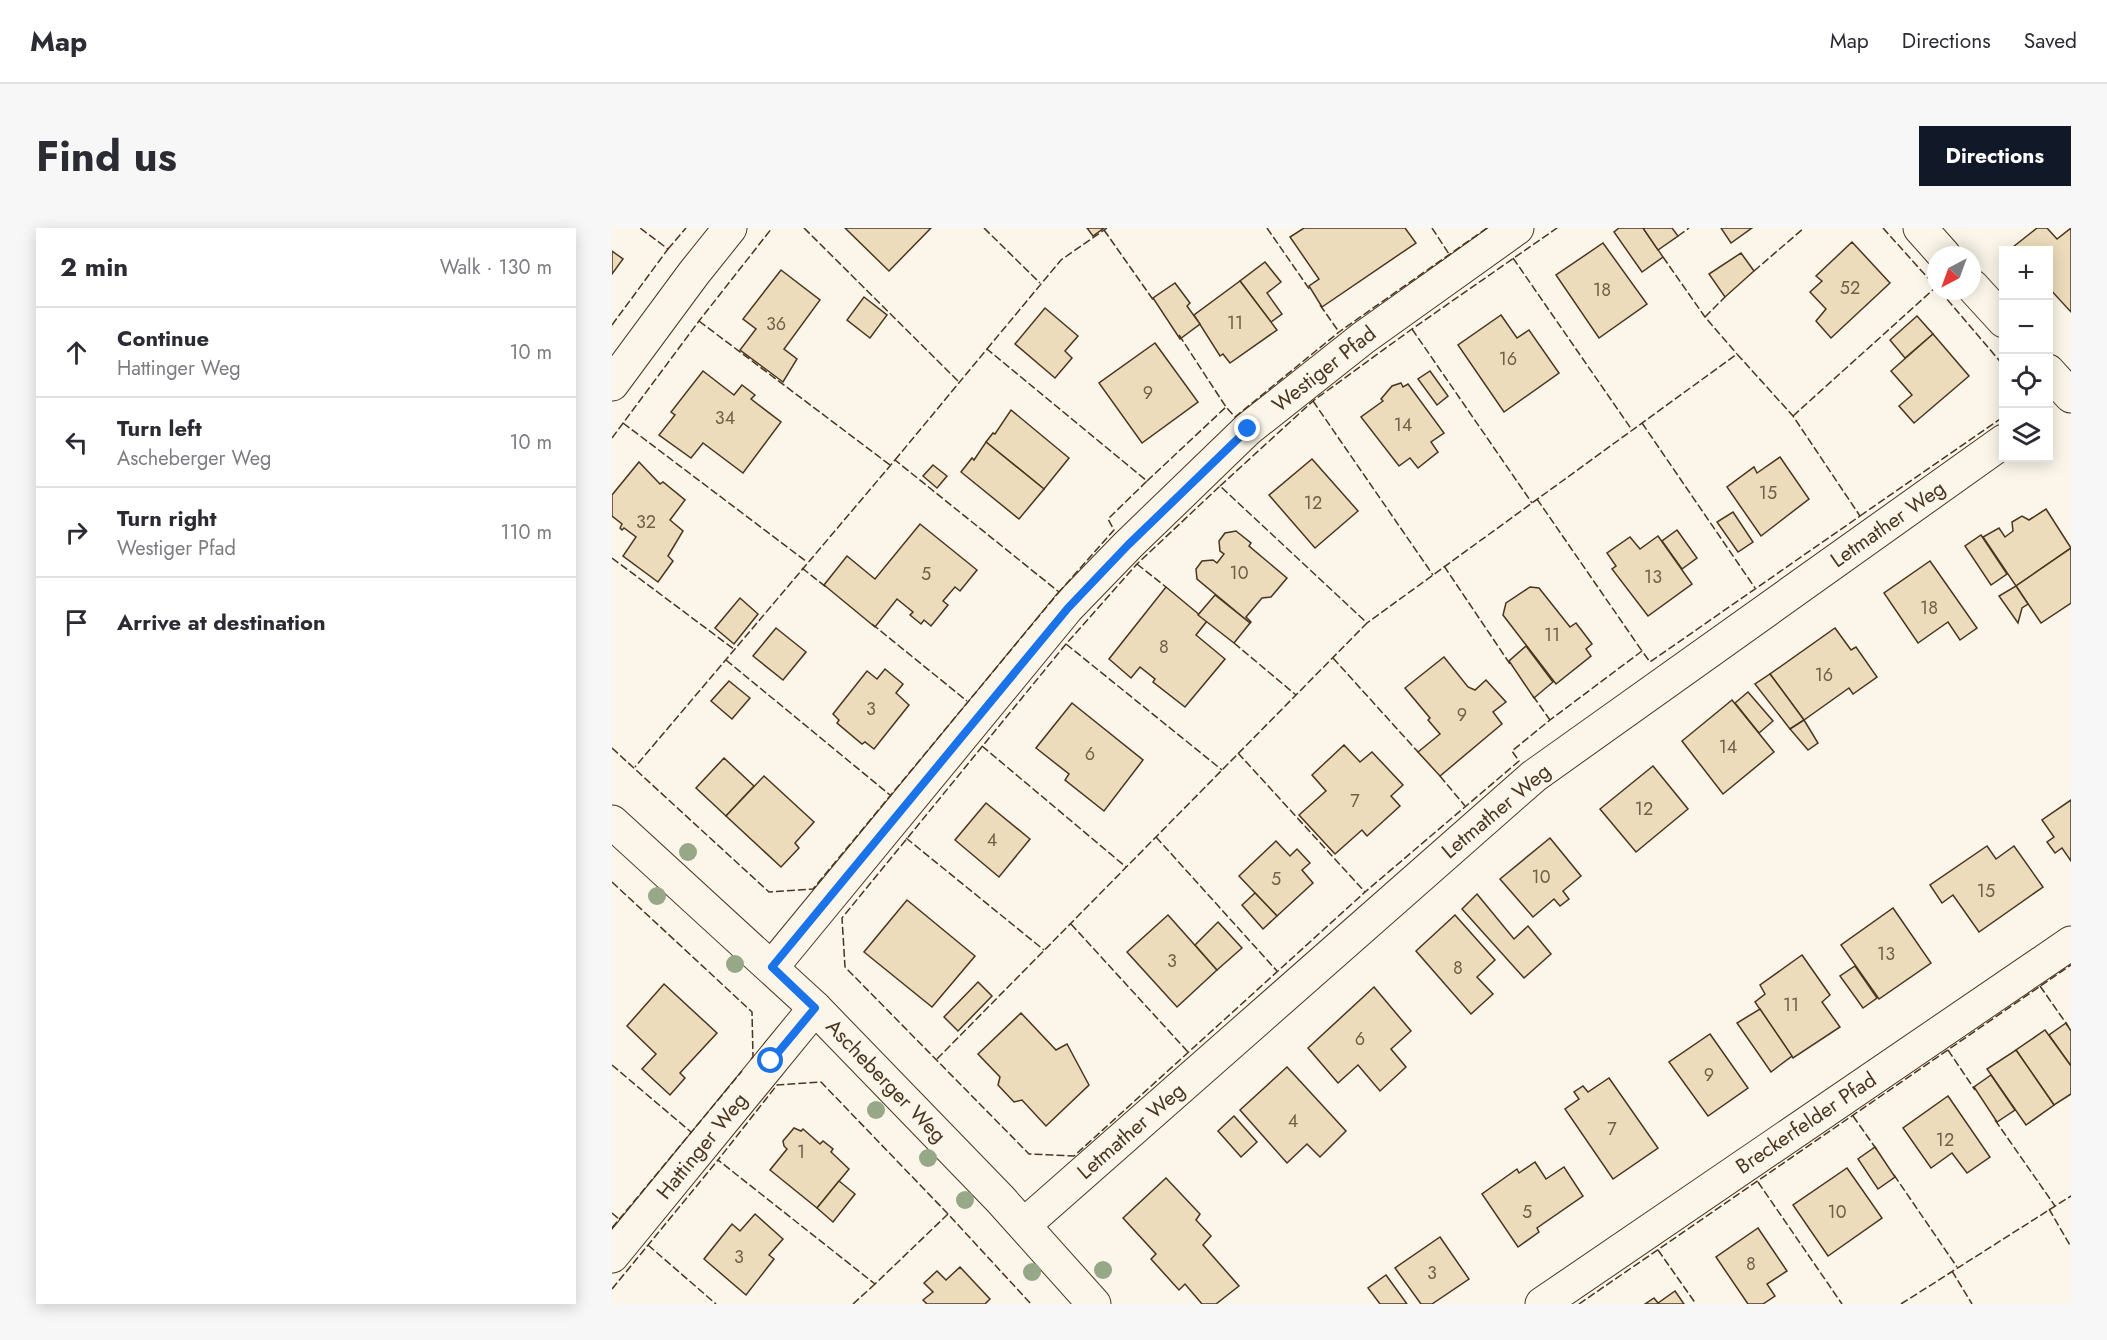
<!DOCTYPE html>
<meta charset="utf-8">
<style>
:root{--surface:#fff;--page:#f7f7f7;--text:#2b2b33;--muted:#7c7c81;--line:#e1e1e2;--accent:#111827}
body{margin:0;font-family:Jost,sans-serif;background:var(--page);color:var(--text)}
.controls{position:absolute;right:18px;top:18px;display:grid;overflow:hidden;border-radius:0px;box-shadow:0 3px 15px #0003}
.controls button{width:54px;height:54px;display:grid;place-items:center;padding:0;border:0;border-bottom:2px solid var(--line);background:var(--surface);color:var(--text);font:30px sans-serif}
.compass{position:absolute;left:1315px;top:18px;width:54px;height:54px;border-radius:50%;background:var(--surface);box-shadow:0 3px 15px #0003;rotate:221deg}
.stop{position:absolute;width:18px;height:18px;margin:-14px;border:4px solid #1a73e8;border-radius:50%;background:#fff}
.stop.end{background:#1a73e8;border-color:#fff;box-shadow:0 2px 6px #0008}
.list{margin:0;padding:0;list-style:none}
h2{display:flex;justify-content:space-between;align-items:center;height:78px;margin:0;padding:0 24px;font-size:26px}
h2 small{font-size:20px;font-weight:400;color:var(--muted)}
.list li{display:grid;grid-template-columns:39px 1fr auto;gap:18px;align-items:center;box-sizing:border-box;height:90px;padding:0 24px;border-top:2px solid var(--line)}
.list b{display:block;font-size:22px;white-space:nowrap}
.list p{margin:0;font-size:20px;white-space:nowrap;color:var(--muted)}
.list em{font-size:20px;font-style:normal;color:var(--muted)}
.icon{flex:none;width:33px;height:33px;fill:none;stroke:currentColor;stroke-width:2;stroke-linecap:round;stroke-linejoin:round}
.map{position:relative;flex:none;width:1459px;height:1076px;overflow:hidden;border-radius:0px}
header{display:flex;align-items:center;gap:36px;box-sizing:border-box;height:84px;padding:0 30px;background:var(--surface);border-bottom:2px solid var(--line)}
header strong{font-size:28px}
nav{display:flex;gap:33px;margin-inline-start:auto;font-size:21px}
.intro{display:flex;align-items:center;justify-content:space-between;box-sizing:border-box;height:144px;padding:0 36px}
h1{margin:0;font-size:42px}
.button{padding:15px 27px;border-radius:0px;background:var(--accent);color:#fff;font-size:21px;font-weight:700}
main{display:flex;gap:36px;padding:0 36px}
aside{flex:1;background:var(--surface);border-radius:0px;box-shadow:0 3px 15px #0003}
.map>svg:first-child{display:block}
.building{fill:#ecdcbc;stroke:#4a3520;stroke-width:1.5}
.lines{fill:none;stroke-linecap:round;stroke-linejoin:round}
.minor-casing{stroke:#4a3520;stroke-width:35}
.minor{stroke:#fbf6e9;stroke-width:33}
.fence{stroke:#4a3520;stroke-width:1.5;stroke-dasharray:8 3;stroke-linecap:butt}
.tree{fill:#96a887}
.route{stroke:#1a73e8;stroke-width:8}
.labels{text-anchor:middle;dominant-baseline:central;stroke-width:4.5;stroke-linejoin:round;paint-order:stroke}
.number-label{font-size:18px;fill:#725f47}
.street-label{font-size:21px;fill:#4a3520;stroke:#fbf6e9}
</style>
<header>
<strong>Map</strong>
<nav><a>Map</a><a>Directions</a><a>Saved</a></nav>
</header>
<div class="intro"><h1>Find us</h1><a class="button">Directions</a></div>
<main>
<aside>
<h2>2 min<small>Walk · 130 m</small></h2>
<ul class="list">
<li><svg class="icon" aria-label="ahead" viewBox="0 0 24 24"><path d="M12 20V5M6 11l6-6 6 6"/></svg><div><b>Continue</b><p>Hattinger Weg</p></div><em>10 m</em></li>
<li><svg class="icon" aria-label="left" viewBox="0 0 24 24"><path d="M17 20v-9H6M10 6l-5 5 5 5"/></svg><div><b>Turn left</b><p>Ascheberger Weg</p></div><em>10 m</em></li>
<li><svg class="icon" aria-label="right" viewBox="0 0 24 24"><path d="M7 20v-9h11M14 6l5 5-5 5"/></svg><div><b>Turn right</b><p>Westiger Pfad</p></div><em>110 m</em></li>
<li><svg class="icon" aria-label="arrive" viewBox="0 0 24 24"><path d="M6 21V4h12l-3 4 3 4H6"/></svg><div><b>Arrive at destination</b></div></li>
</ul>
</aside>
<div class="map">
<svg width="1459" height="1076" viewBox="0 0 1459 1076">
<rect width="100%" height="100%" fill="#fbf6e9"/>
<g class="building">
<polygon points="233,0 319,0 277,43"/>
<polygon points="475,0 492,0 481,8"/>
<polygon points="692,0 793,0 804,15 710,79 697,58 707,51 678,9"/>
<polygon points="1007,0 1031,0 1051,29 1030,44 1002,4"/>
<polygon points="1031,0 1060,0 1066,8 1046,22"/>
<polygon points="1109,0 1140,0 1119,15"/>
<polygon points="1425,0 1435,0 1445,11 1459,0 1459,84 1436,59 1436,22 1404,22 1401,19"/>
<polygon points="1240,14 1278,55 1219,110 1204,93 1214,81 1198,64 1210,53 1204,48"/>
<polygon points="991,15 1035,76 987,110 944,47"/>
<polygon points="0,23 11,31 0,46"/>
<polygon points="1129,25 1142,43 1113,69 1097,46"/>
<polygon points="653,34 669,54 655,65 670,86 659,94 628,53"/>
<polygon points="169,42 208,72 172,121 185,131 171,154 128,122 144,101 131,91"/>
<polygon points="628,53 665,102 618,135 611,126 608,128 582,87"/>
<polygon points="563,55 578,75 575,78 588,96 568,111 541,70"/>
<polygon points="252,69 275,87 258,110 235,92"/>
<polygon points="433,80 466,108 453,123 460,130 443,150 403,116"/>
<polygon points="889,87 905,110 917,102 947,145 892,184 846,117"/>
<polygon points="1305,88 1321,106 1293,130 1278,112"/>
<polygon points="1321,106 1357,148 1302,195 1287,178 1300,167 1279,143"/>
<polygon points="543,115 586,174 530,215 487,155"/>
<polygon points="91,143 122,167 130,157 143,167 139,171 169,194 131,245 91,215 79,230 47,207 63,187 59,184"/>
<polygon points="818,143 836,168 825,177 806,151"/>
<polygon points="789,155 791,159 796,156 832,205 819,214 826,224 806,240 798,230 787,238 749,189 771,173 769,171 780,158"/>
<polygon points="399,182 457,230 432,261 374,214 381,205 383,206"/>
<polygon points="374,214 432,261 407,291 349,244 360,230 362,232"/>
<polygon points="1168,229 1197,271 1149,308 1115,259 1142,239 1145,245"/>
<polygon points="700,231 746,283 703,320 657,267"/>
<polygon points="27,234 48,256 51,254 73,272 58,292 71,303 56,328 61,333 46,354 11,328 24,309 12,300 10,302 8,300 10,296 0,288 0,267"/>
<polygon points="321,237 335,248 325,260 311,248"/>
<polygon points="1434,281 1459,320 1404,358 1371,309 1387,300 1393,309 1401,303 1400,294 1410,288 1417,292"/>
<polygon points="1121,284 1141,314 1126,324 1105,294"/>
<polygon points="308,296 365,342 348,363 343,359 331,373 336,377 319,398 312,392 309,396 298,387 301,384 285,371 263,399 212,357 235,328 263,351"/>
<polygon points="1065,302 1085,330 1070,341 1050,313"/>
<polygon points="624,303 639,315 637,318 675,350 659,369 650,370 634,389 639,394 638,395 585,351 584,341 590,333 601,332 605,335 612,326 608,323 607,313 613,305"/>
<polygon points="1369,307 1395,346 1379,357 1353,318"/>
<polygon points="1046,308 1080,356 1036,388 1000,341 1004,338 995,325 1018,309 1028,321"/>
<polygon points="1459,320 1459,375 1429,395 1404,358"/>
<polygon points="1318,333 1365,400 1348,412 1336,394 1306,415 1272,365"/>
<polygon points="1404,358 1416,376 1410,380 1406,395 1387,368"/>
<polygon points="554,359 595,393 584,407 613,431 573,479 541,454 543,451 528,439 519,450 497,431"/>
<polygon points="918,359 927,360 958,399 964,395 980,416 974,421 979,428 944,456 891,387 894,375"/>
<polygon points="603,367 638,395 622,415 586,387"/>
<polygon points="128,370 146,386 122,416 103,400"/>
<polygon points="164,400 194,424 171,452 141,428"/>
<polygon points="1223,400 1239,422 1244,419 1265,449 1241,466 1237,460 1192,492 1158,446"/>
<polygon points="914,418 941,454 922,470 897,433"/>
<polygon points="832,429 856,459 863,462 874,452 894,474 881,484 890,496 828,548 806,524 828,506 816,492 818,490 793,460"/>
<polygon points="273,441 291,456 284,465 297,477 262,521 253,514 250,516 225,495 227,492 221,486 255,443 265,451"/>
<polygon points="1158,446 1192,492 1178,501 1143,456"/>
<polygon points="117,453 138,470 120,491 99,473"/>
<polygon points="1136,464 1161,493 1147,505 1123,475"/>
<polygon points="1120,472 1162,524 1111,566 1070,513"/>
<polygon points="460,475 531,532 492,583 453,552 457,546 424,520"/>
<polygon points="1192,492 1206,515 1196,522 1178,501"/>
<polygon points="732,517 748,534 760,524 791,557 779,568 788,578 755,608 750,602 723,626 687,587 714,563 700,547"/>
<polygon points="112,530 142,558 114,588 84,560"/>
<polygon points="1041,538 1076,581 1024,624 988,581"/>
<polygon points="152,548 202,594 183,615 187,620 169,639 114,588"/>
<polygon points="1459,572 1459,633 1450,620 1443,625 1435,614 1442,609 1430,592"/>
<polygon points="374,575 418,611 387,649 343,612"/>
<polygon points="938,610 969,648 951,663 957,671 948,678 942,671 921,689 888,651"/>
<polygon points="664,613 678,628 685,621 698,635 690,642 701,655 665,688 627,648"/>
<polygon points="1375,618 1384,631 1402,618 1431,659 1367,704 1341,667 1330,675 1318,657"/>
<polygon points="643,665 665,688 651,701 630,677"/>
<polygon points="865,666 902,711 916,698 939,726 912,750 850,681"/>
<polygon points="295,672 363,728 320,779 252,724"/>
<polygon points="1281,680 1319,735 1267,771 1229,717"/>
<polygon points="556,687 605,742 565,779 515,724"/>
<polygon points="843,687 883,732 865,749 881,766 859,786 804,723"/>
<polygon points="606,694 630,720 605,742 583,717"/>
<polygon points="1190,727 1218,767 1210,774 1228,799 1181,830 1143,774 1153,766 1148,757"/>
<polygon points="1243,738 1265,770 1251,780 1228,748"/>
<polygon points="366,754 380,768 346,803 332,789"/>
<polygon points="52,756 105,805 68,845 73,850 58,867 30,841 44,826 15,798"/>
<polygon points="762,759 799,803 779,821 794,839 768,863 746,837 726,855 696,820"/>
<polygon points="1148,781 1180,828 1159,844 1125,795"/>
<polygon points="409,785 444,822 455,816 477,857 434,898 410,872 402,874 386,857 388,849 366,826"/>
<polygon points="1454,795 1459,803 1459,838 1437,807"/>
<polygon points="1433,802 1459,838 1459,866 1442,877 1404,822"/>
<polygon points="1098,806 1136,860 1096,888 1057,834"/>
<polygon points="1404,822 1442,877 1414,897 1375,841"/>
<polygon points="675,839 734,903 708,929 695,916 675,935 628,882"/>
<polygon points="1379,847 1403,882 1385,894 1362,859"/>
<polygon points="997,850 1046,920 1001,951 953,881 967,871 962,864 971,858 976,864"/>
<polygon points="1336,868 1378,929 1355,945 1340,925 1319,940 1291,900"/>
<polygon points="622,888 645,914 629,929 606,903"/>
<polygon points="182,900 189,903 191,901 208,916 211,913 221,921 219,924 237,941 205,980 158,942 175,921 172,918 171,913"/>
<polygon points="1263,919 1283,949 1266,961 1246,931"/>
<polygon points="923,934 934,951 952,939 971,968 925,1000 927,1004 906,1019 870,966 905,941 907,945"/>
<polygon points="1235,940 1270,990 1216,1028 1181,977"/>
<polygon points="554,950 588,986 584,992 599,1008 591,1017 627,1058 604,1076 590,1076 573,1056 567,1062 539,1031 544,1026 511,990"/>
<polygon points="227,953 243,966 221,994 205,980"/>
<polygon points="143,986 171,1011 157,1027 162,1031 134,1067 92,1031 120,996 128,1003"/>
<polygon points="1146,1000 1175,1043 1155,1056 1163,1068 1151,1076 1136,1076 1104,1029"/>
<polygon points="828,1009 857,1051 820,1076 809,1076 783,1040"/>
<polygon points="348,1039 378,1071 373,1076 315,1076 311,1072 321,1064 312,1055 325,1043 334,1052"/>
<polygon points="774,1047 795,1076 768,1076 756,1060"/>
<polygon points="1063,1063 1072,1076 1033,1076 1042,1070 1046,1075"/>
</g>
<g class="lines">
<defs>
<g id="minor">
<polyline points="1308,0 1332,27"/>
<polyline points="1360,58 1392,93"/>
<polyline points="1436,143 1459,168"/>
<polyline points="0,156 82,45 118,0"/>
<polyline points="0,594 203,780 388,971 482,1076"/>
<polyline points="160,739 456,379 516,317 636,201 751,110 905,0"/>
<polyline points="412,997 922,548 1392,213"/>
<polyline points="0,1028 203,780"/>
<polyline points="930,1076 1459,715"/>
</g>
</defs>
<use href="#minor" class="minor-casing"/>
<use href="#minor" class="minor"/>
<g class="fence">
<polyline points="192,0 348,155"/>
<polyline points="372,0 428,55"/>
<polyline points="655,0 698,62"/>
<polyline points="820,0 837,26"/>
<polyline points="1271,0 1324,59"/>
<polyline points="492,2 542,73"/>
<polyline points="1066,8 1077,0"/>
<polyline points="56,21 74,0"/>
<polyline points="1051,29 1093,89 1125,126"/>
<polyline points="901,30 1020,202"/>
<polyline points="1142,43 1192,0"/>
<polyline points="1328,63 1392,138"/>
<polyline points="708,77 727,104"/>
<polyline points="1093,89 1113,69"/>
<polyline points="87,93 278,237"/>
<polyline points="0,97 56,21 28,0"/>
<polyline points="800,101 920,275"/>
<polyline points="567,107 614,179"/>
<polyline points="375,121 449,32 495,0"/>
<polyline points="701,173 821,347"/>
<polyline points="1181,188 1324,59"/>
<polyline points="11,195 195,334"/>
<polyline points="1030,195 1143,360"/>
<polyline points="0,210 87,93 160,0"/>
<polyline points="283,232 375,121 535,253 496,291 502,302 447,364"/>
<polyline points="535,253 614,179 623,189 727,104 875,0"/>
<polyline points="608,258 701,173 800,101 945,0"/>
<polyline points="925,271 1030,423"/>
<polyline points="1248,288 1391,189 1392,187"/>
<polyline points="0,330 123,422"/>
<polyline points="525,336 554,359"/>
<polyline points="832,338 898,436"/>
<polyline points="190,340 214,359"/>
<polyline points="260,396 355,473"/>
<polyline points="622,415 684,467"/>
<polyline points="454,416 610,542"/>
<polyline points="721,430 806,524"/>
<polyline points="114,432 278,567"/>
<polyline points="921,468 938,492"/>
<polyline points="370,518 514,639"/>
<polyline points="0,520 157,664 201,661 447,364 283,232 23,539"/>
<polyline points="626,525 753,664"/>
<polyline points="828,548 853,578"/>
<polyline points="544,609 665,743"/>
<polyline points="294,610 432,722"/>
<polyline points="0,654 140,784 141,829 139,831"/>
<polyline points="459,696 576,824"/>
<polyline points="1428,758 1456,798"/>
<polyline points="1336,822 1363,862"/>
<polyline points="325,831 755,395 608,258 525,336 454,416 230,690 233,739 417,926 462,928 753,664 907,533 900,523 938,492 1030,423 1038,434 1248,288 1181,188 1125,126 755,395"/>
<polyline points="0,837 79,904"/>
<polyline points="1241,888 1265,922"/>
<polyline points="1383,892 1443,978"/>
<polyline points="1282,947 1345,1039"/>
<polyline points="1146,954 1230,1076"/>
<polyline points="1437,981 1459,1019"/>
<polyline points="0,985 7,991"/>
<polyline points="336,986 263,1056 106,932 165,857 209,854 336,986 419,1076"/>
<polyline points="0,1000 130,843"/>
<polyline points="36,1017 104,1076"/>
<polyline points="1046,1022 1084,1076"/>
<polyline points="1340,1043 1360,1076"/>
<polyline points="0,1061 106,932 107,933"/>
<polyline points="241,1076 263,1056"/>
<polyline points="967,1076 1459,737"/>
<polyline points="1289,1076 1459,968"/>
</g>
</g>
<g class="tree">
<circle cx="76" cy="624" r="9"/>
<circle cx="45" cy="668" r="9"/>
<circle cx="123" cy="736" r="9"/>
<circle cx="264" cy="882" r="9"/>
<circle cx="316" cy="930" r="9"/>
<circle cx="353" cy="972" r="9"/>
<circle cx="491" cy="1042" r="9"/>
<circle cx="420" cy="1044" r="9"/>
</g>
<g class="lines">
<polyline class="route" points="159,833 203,780 160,739 456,380 516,317 636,201"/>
</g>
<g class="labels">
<g class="number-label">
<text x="1238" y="60">52</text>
<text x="990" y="62">18</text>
<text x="623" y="95">11</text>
<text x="164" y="96">36</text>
<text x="896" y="131">16</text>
<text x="536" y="165">9</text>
<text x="113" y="190">34</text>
<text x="791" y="197">14</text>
<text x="1156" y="265">15</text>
<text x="701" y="275">12</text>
<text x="34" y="294">32</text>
<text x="627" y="345">10</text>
<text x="314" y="346">5</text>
<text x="1041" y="349">13</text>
<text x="1317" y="380">18</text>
<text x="940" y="407">11</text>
<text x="552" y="419">8</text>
<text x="1212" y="447">16</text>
<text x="259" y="481">3</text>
<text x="850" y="487">9</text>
<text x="1116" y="519">14</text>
<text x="478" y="526">6</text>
<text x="743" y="573">7</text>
<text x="1032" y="581">12</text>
<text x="380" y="612">4</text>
<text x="929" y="649">10</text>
<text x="664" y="651">5</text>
<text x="1374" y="663">15</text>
<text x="1274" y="726">13</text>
<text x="560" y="733">3</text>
<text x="846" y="740">8</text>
<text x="1179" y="777">11</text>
<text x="748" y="811">6</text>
<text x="1097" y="847">9</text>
<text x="681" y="893">4</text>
<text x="1000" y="901">7</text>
<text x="1333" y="912">12</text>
<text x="189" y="924">1</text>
<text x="915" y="984">5</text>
<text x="1225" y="984">10</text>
<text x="127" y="1029">3</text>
<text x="1139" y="1036">8</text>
<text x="820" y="1045">3</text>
</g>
<g class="street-label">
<text transform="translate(712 141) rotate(-38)">Westiger Pfad</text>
<text transform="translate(1276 296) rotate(-35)">Letmather Weg</text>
<text transform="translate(884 583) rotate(-40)">Letmather Weg</text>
<text transform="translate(274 853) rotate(46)">Ascheberger Weg</text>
<text transform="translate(1194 895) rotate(-34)">Breckerfelder Pfad</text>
<text transform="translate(519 903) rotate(-41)">Letmather Weg</text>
<text transform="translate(90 918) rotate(-51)">Hattinger Weg</text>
</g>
</g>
</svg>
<div class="controls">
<button>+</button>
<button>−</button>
<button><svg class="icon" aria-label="locate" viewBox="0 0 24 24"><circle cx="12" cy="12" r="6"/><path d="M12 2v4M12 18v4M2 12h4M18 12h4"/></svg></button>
<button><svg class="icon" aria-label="layers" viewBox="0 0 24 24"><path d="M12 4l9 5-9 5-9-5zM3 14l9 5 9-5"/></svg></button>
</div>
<svg class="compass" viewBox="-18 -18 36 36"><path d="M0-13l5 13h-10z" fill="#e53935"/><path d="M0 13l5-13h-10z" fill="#7c7c81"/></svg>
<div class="stop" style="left:159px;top:833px"></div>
<div class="stop end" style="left:636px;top:201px"></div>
</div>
</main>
